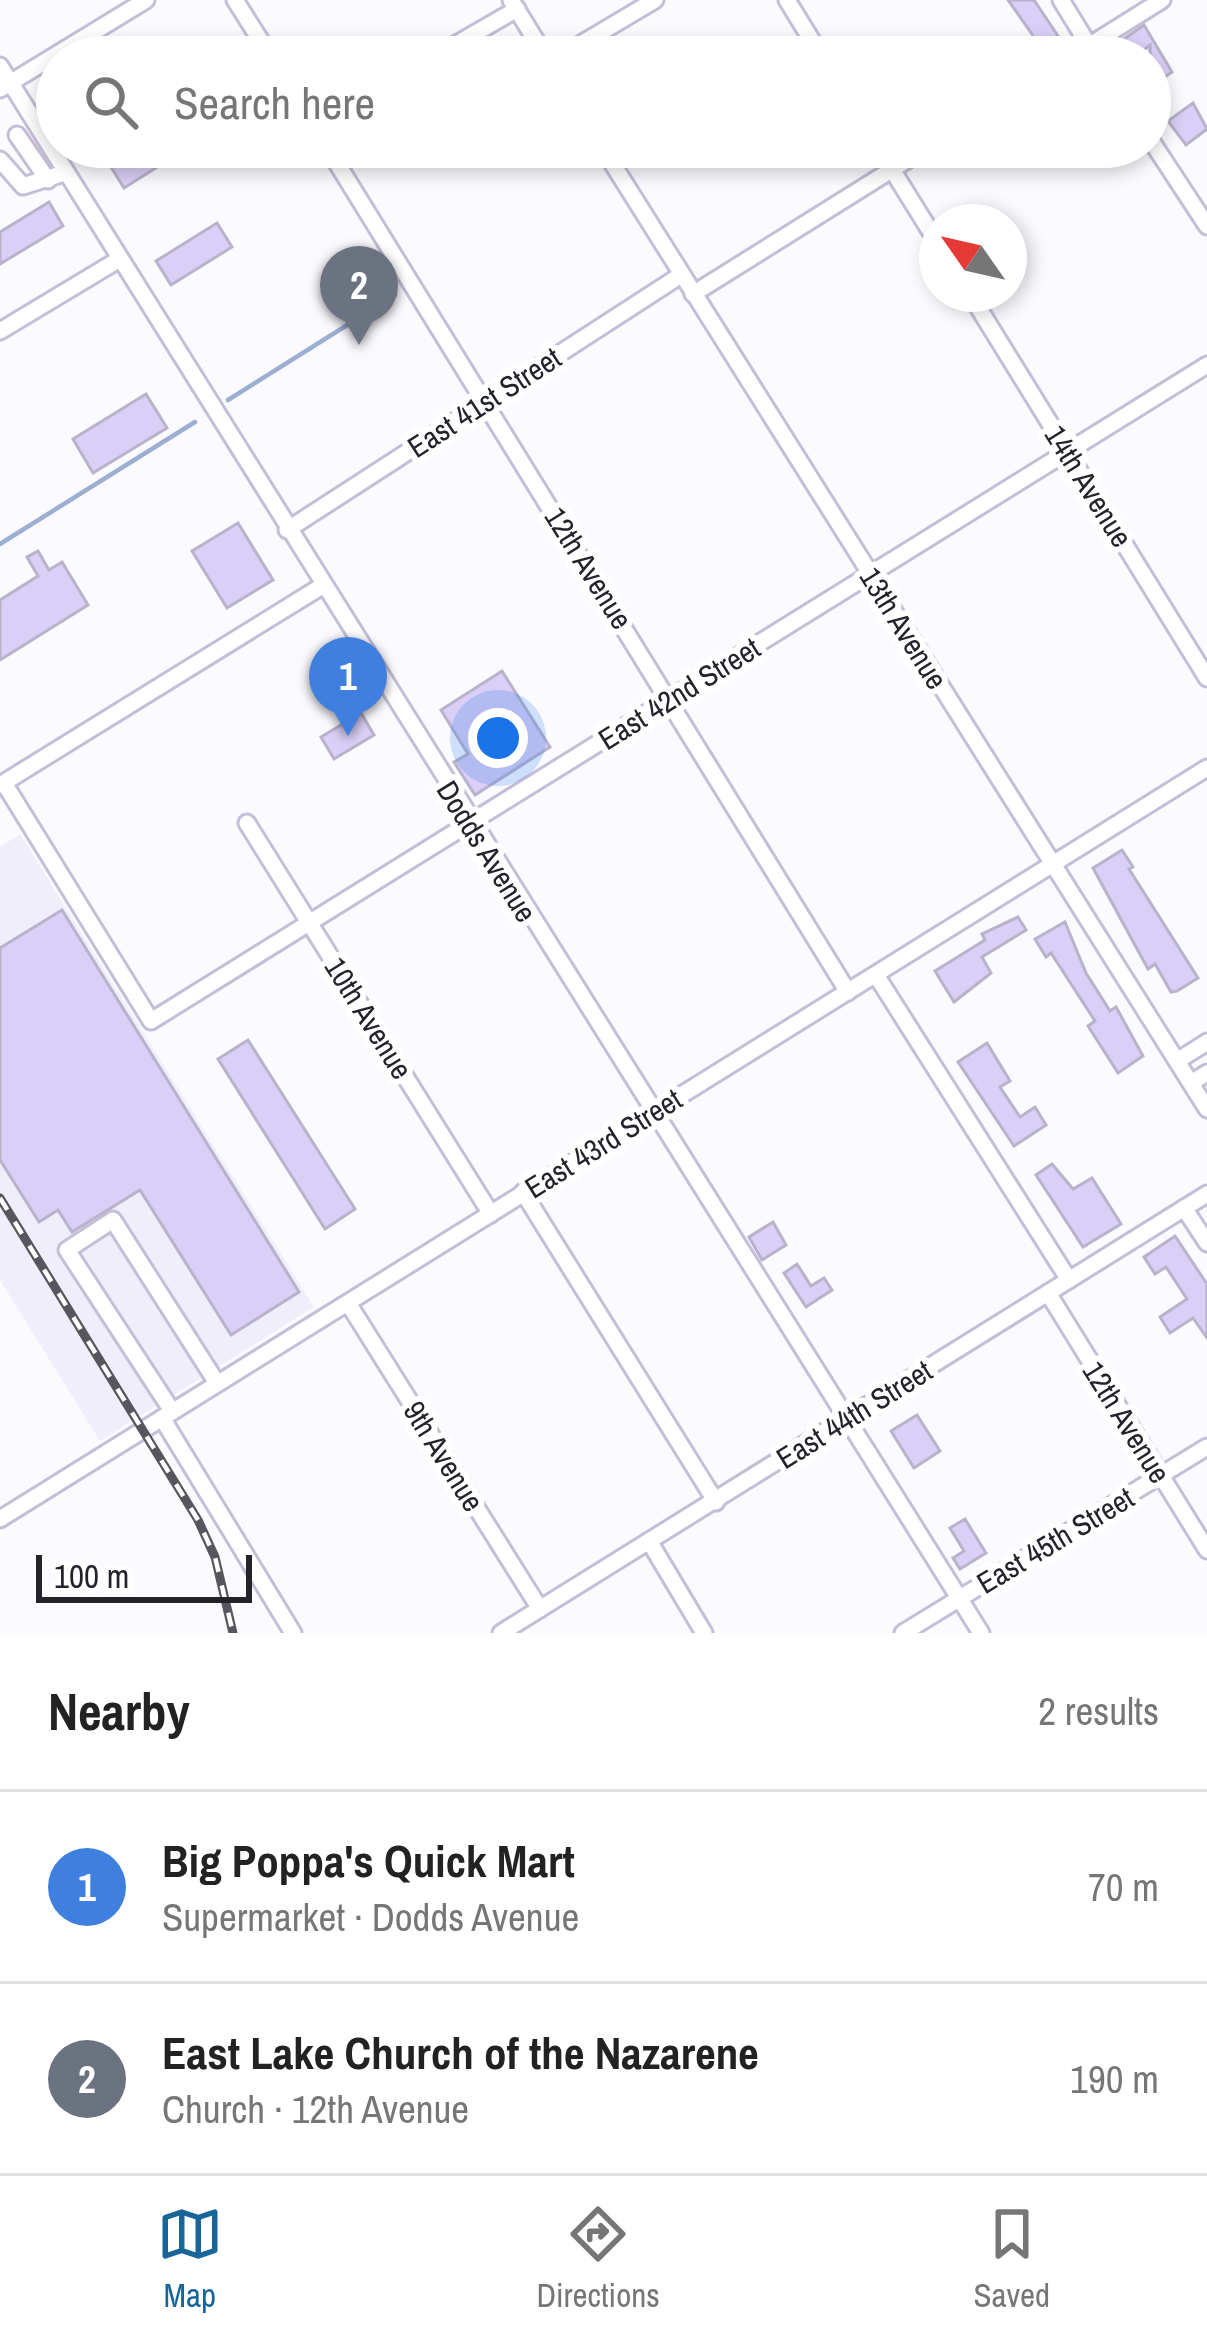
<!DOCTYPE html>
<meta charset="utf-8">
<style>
:root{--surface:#fff;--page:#f2f2f2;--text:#222;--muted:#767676;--line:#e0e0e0;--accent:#186699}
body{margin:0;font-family:"Archivo Narrow",sans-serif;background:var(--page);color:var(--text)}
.compass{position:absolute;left:919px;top:204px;width:108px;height:108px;border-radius:50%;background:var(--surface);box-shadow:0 6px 18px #0003;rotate:304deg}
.scale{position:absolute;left:36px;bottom:30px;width:216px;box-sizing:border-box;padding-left:12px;border:6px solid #24222b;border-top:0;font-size:33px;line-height:42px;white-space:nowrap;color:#24222b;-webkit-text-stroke:9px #fff;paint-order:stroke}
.you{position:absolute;left:498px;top:738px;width:42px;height:42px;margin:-30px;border:9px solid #fff;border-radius:50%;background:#1a73e8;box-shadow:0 0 0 18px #1a73e833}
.badge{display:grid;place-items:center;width:78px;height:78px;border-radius:50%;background:var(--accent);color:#fff;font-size:39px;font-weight:700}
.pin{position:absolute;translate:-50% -99px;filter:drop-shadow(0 3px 6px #0008)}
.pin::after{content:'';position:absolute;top:63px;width:42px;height:36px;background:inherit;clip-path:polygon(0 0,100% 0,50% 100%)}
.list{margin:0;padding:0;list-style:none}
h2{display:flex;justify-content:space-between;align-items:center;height:156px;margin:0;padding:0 48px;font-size:51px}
h2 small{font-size:39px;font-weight:400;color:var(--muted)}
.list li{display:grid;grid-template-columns:78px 1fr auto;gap:36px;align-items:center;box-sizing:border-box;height:192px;padding:0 48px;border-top:3px solid var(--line)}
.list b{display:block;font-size:45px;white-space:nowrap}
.list p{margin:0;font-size:39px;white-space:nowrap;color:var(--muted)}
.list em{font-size:39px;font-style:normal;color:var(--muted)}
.icon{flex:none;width:66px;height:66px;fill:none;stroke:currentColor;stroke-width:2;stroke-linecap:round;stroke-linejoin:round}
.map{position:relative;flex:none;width:1207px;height:1633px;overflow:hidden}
.search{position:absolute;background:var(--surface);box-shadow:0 6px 18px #0003;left:36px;right:36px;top:36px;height:132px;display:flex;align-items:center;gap:30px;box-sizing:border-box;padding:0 42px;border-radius:66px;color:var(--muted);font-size:45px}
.sheet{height:540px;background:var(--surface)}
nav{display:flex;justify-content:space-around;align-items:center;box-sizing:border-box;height:168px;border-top:3px solid var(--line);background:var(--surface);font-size:33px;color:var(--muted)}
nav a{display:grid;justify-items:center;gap:6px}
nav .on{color:var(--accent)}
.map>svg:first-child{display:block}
.built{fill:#f1eefb}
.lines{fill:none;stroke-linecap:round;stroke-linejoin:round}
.stream{stroke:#9cafd2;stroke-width:4.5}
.building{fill:#dacff6;stroke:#b8b2ca;stroke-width:3}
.minor-casing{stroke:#c5bed7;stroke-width:21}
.minor{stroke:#fff;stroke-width:15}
.rail-casing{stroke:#57555d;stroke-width:9}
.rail{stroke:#fff;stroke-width:4.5;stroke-dasharray:14;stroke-linecap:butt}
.labels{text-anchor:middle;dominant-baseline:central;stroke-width:12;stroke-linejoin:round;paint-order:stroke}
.street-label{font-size:30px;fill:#24222b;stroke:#fff}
</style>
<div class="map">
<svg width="1207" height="1633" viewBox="0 0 1207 1633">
<rect width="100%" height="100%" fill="#fbfaff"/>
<polygon class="built" points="20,834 314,1307 100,1441 0,1280 0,847"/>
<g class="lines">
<g class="stream">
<polyline points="228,400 395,295"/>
<polyline points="0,544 195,422"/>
</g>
</g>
<g class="building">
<polygon points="1008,0 1034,0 1062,42 1041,57 1029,41 1034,37"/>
<polygon points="1144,25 1172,72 1150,87 1150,45 1136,56 1124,39"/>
<polygon points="1193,103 1207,129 1186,145 1168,121"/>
<polygon points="125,147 189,147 124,188 106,159"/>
<polygon points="49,202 63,226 0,264 0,232"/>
<polygon points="217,223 232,247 171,285 156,261"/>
<polygon points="146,394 167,428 93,473 73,439"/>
<polygon points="238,523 273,580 227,608 192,551"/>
<polygon points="38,551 49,570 62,562 88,605 0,660 0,600 38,576 27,557"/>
<polygon points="502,671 550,747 475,795 454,762 468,754 441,710"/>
<polygon points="361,713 374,735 334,759 321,737"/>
<polygon points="1122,850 1133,867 1129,869 1198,978 1177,991 1171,992 1155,964 1148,969 1093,868"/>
<polygon points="62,910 299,1292 231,1335 140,1190 72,1232 58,1210 39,1222 0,1160 0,948"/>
<polygon points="1018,917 1026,930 982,957 991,973 954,1002 935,971 985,940 982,934"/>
<polygon points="1065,922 1086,973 1110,1011 1116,1007 1143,1056 1118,1073 1088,1026 1095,1021 1051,953 1046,957 1035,939"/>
<polygon points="248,1040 355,1209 325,1229 218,1059"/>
<polygon points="987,1043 1010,1081 1000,1087 1020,1117 1035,1107 1046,1125 1014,1146 958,1062"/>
<polygon points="1052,1164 1073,1189 1092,1178 1121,1224 1083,1247 1036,1175"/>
<polygon points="773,1222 786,1245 762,1260 749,1237"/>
<polygon points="1175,1236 1207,1284 1207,1338 1193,1318 1170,1333 1160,1317 1187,1299 1166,1267 1155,1274 1144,1257"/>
<polygon points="797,1264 811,1286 824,1278 832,1290 806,1307 784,1273"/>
<polygon points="917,1415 940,1451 914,1468 891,1431"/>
<polygon points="965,1519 986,1553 960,1569 953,1558 964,1551 950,1528"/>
</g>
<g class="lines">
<defs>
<g id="minor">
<polyline points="235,0 271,57"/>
<polyline points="511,0 546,57"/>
<polyline points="787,0 822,57"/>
<polyline points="1061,0 1096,57"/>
<polyline points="434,57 517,9"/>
<polyline points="559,57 655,0"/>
<polyline points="1071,57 1162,0"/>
<polyline points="0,66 981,1633"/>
<polyline points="0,89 146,0"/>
<polyline points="17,135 48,180"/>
<polyline points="1150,139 1207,226"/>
<polyline points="327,147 848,992"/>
<polyline points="602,147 1207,1109"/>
<polyline points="878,147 937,242"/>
<polyline points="0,160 23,186 64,173"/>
<polyline points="693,294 928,147"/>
<polyline points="970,294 1207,678"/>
<polyline points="0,331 118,260"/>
<polyline points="287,530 681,275"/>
<polyline points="4,783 151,1021 1207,365"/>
<polyline points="0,785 322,586"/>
<polyline points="247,823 491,1214"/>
<polyline points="876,975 1069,1280"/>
<polyline points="1177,1061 1207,1042"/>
<polyline points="1191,1083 1207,1073"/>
<polyline points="523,1192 716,1502"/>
<polyline points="1184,1208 1207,1243"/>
<polyline points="1048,1293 1207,1550"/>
<polyline points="348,1303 540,1609"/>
<polyline points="172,1411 67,1250 113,1220 217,1383"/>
<polyline points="162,1418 293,1633"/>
<polyline points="0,1519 1207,768"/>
<polyline points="649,1541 704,1633"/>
<polyline points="501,1633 1207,1194"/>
<polyline points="903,1633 1207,1447"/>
</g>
</defs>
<use href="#minor" class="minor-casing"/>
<use href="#minor" class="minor"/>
<defs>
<polyline id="rail" points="0,1198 198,1520 215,1557 233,1633"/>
</defs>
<use href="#rail" class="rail-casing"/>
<use href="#rail" class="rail"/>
</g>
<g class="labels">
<g class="street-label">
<text transform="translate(484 402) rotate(-33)">East 41st Street</text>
<text transform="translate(1089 486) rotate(58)">14th Avenue</text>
<text transform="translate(589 568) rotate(58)">12th Avenue</text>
<text transform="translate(904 628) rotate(58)">13th Avenue</text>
<text transform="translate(679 693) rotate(-32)">East 42nd Street</text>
<text transform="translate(487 851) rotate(58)">Dodds Avenue</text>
<text transform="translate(369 1018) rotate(58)">10th Avenue</text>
<text transform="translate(603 1143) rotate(-32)">East 43rd Street</text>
<text transform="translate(854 1414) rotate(-32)">East 44th Street</text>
<text transform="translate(1127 1422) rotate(58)">12th Avenue</text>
<text transform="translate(444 1456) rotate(58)">9th Avenue</text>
<text transform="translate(1055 1540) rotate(-31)">East 45th Street</text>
</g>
</g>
</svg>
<svg class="compass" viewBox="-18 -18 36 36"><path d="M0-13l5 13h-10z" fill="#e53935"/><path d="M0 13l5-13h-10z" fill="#767676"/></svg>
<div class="scale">100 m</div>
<div class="you"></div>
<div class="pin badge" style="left:348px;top:736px;background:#3f7fe0">1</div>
<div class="pin badge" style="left:359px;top:345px;background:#6b7280">2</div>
<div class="search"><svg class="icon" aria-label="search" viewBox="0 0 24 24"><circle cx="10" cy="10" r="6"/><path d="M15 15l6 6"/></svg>Search here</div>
</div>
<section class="sheet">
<h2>Nearby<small>2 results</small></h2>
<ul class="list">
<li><span class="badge" style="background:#3f7fe0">1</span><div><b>Big Poppa's Quick Mart</b><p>Supermarket · Dodds Avenue</p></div><em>70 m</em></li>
<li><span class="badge" style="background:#6b7280">2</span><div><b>East Lake Church of the Nazarene</b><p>Church · 12th Avenue</p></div><em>190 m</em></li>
</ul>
</section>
<nav>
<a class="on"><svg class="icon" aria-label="map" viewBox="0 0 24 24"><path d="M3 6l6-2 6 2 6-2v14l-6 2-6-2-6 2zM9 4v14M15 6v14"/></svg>Map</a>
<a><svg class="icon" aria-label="directions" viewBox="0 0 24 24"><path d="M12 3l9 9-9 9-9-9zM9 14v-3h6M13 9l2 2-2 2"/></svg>Directions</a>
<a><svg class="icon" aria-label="saved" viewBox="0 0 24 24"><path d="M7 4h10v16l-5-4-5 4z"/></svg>Saved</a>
</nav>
